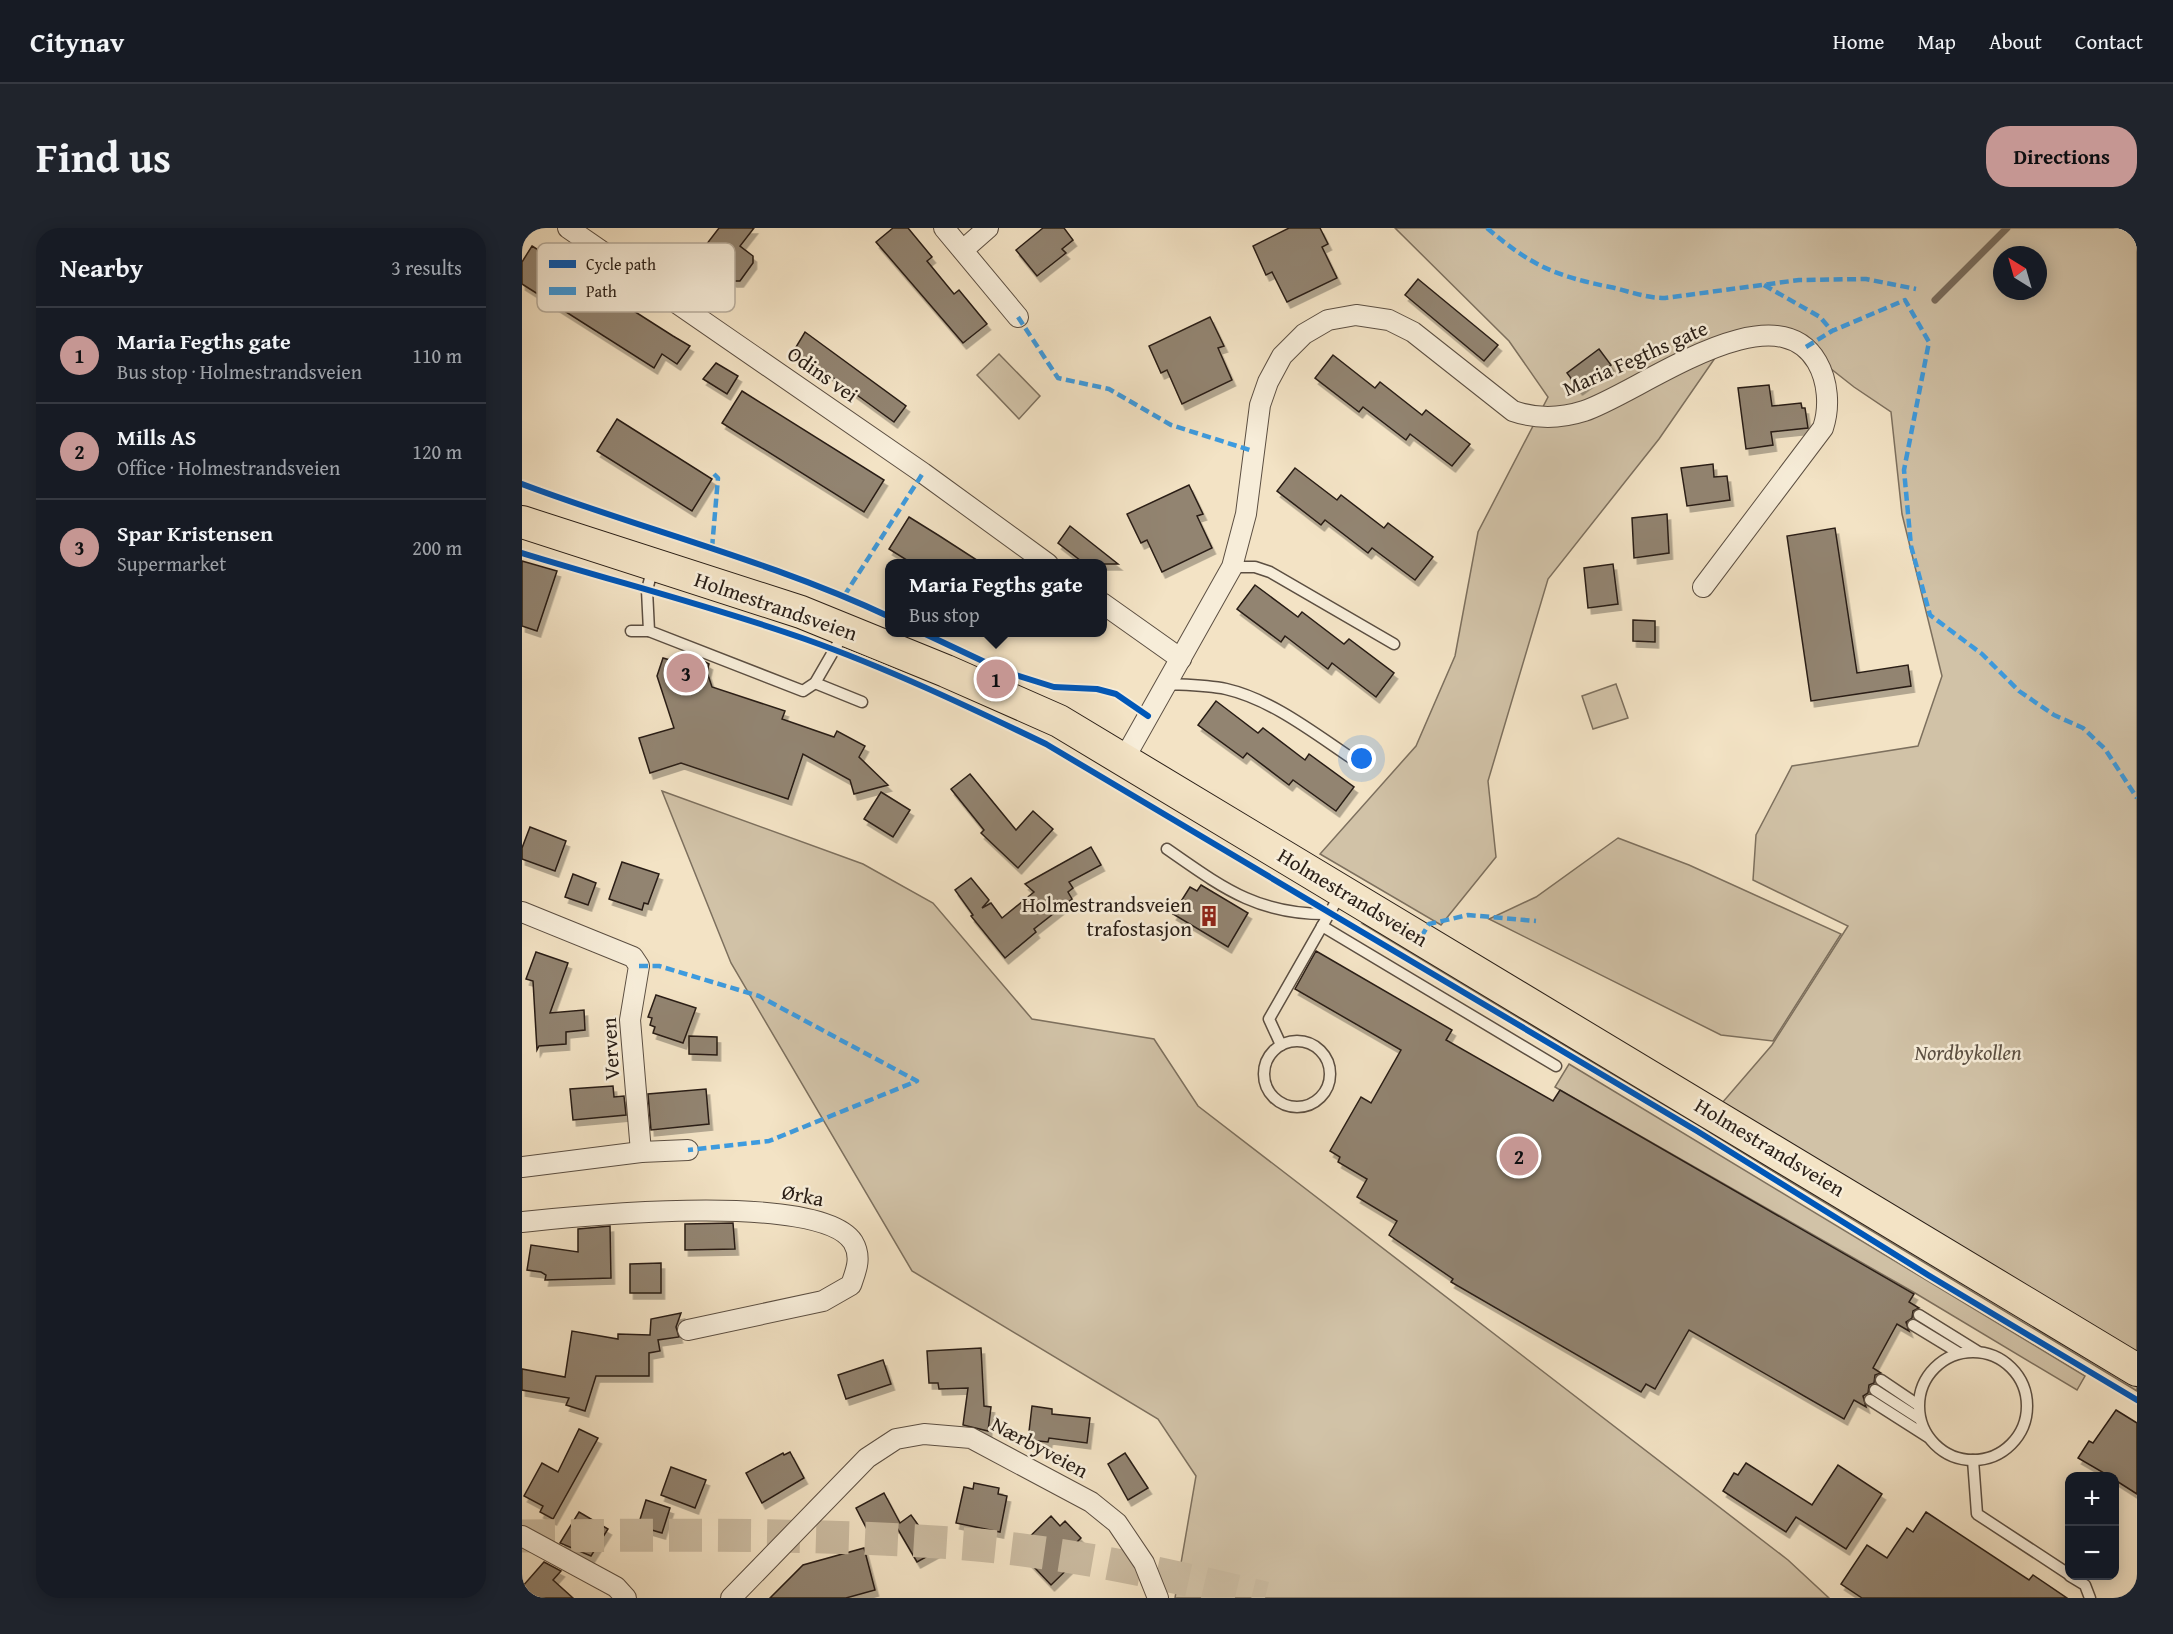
<!DOCTYPE html>
<meta charset="utf-8">
<style>
:root{--surface:#171b24;--page:#20242c;--text:#f1f3f6;--muted:#9ea1a6;--line:#363941;--accent:#c59692}
body{margin:0;font-family:"Gentium Book Plus",serif;background:var(--page);color:var(--text)}
.controls{position:absolute;right:18px;bottom:18px;display:grid;overflow:hidden;border-radius:12px;box-shadow:0 3px 15px #0003}
.controls button{width:54px;height:54px;display:grid;place-items:center;padding:0;border:0;border-bottom:2px solid var(--line);background:var(--surface);color:var(--text);font:30px sans-serif}
.compass{position:absolute;left:1471px;top:18px;width:54px;height:54px;border-radius:50%;background:var(--surface);box-shadow:0 3px 15px #0003;rotate:323deg}
.you{position:absolute;left:840px;top:531px;width:21px;height:21px;margin:-15px;border:4px solid #fff;border-radius:50%;background:#1a73e8;box-shadow:0 0 0 9px #1a73e833}
.badge{display:grid;place-items:center;width:39px;height:39px;border-radius:50%;background:var(--accent);color:#111;font-size:20px;font-weight:700}
.pin{position:absolute;translate:-50% -50%;border:3px solid #fff;box-shadow:0 2px 6px #0006}
.popup{position:absolute;left:363px;top:331px;width:222px;height:78px;box-sizing:border-box;display:grid;place-content:center;border-radius:12px;background:var(--surface);filter:drop-shadow(0 2px 4px #0005);font-size:20px;white-space:nowrap;color:var(--muted)}
.popup b{font-size:22px;color:var(--text)}
.popup::after{content:'';position:absolute;left:50%;top:100%;margin-left:-12px;border:12px solid transparent;border-top-color:var(--surface)}
.list{margin:0;padding:0;list-style:none}
h2{display:flex;justify-content:space-between;align-items:center;height:78px;margin:0;padding:0 24px;font-size:26px}
h2 small{font-size:20px;font-weight:400;color:var(--muted)}
.list li{display:grid;grid-template-columns:39px 1fr auto;gap:18px;align-items:center;box-sizing:border-box;height:96px;padding:0 24px;border-top:2px solid var(--line)}
.list b{display:block;font-size:22px;white-space:nowrap}
.list p{margin:0;font-size:20px;white-space:nowrap;color:var(--muted)}
.list em{font-size:20px;font-style:normal;color:var(--muted)}
.map{position:relative;flex:none;width:1615px;height:1370px;overflow:hidden;border-radius:24px}
header{display:flex;align-items:center;gap:36px;box-sizing:border-box;height:84px;padding:0 30px;background:var(--surface);border-bottom:2px solid var(--line)}
header strong{font-size:28px}
nav{display:flex;gap:33px;margin-inline-start:auto;font-size:21px}
.intro{display:flex;align-items:center;justify-content:space-between;box-sizing:border-box;height:144px;padding:0 36px}
h1{margin:0;font-size:42px}
.button{padding:15px 27px;border-radius:24px;background:var(--accent);color:#111;font-size:21px;font-weight:700}
main{display:flex;gap:36px;padding:0 36px}
aside{flex:1;background:var(--surface);border-radius:24px;box-shadow:0 3px 15px #0003}
.map>svg:first-child{display:block}
.green{fill:#d1c2a7;stroke:#7d705e;stroke-width:1.5;fill-rule:evenodd}
.lines{fill:none;stroke-linecap:round;stroke-linejoin:round}
.stream{stroke:#796c5c;stroke-width:7}
.building{fill:#928471;stroke:#291e16;stroke-width:1.5;filter:url(#shadow)}
.highway-tunnel{stroke:#cbbca2;stroke-width:33;stroke-dasharray:33 16;stroke-linecap:butt}
.lane-casing{stroke:#5c4f42;stroke-width:13}
.street-casing{stroke:#5c4f42;stroke-width:22}
.primary-casing{stroke:#291e16;stroke-width:34}
.lane{stroke:#f7edd9;stroke-width:10}
.street{stroke:#f7edd9;stroke-width:20}
.primary{stroke:#f3e3c5;stroke-width:32}
.quiet{stroke:#3d9bdf;stroke-width:4.5;stroke-dasharray:9 4.5;stroke-linecap:butt}
.cycleway-casing{stroke:#f7edd9;stroke-width:10}
.cycleway{stroke:#0057b8;stroke-width:6}
.labels{text-anchor:middle;dominant-baseline:central;stroke-width:5;stroke-linejoin:round;paint-order:stroke}
.street-label{font-size:21px;fill:#291e16;stroke:#f7edd9}
.poi-label{font-size:21px;fill:#291e16;stroke:#f7edd9;text-anchor:end}
.park-label{font-size:21px;font-style:italic;fill:#5b4f42;stroke:#f7edd9}
.key{fill:#f7edd9;stroke:#b9af9e;stroke-width:1.5}
.key-label{font-size:16px;fill:#291e16}
</style>
<header>
<strong>Citynav</strong>
<nav><a>Home</a><a>Map</a><a>About</a><a>Contact</a></nav>
</header>
<div class="intro"><h1>Find us</h1><a class="button">Directions</a></div>
<main>
<aside>
<h2>Nearby<small>3 results</small></h2>
<ul class="list">
<li><span class="badge">1</span><div><b>Maria Fegths gate</b><p>Bus stop · Holmestrandsveien</p></div><em>110 m</em></li>
<li><span class="badge">2</span><div><b>Mills AS</b><p>Office · Holmestrandsveien</p></div><em>120 m</em></li>
<li><span class="badge">3</span><div><b>Spar Kristensen</b><p>Supermarket</p></div><em>200 m</em></li>
</ul>
</aside>
<div class="map">
<svg width="1615" height="1370" viewBox="0 0 1615 1370">
<defs>
<filter id="shadow"><feDropShadow dx="3.5" dy="6" stdDeviation="0" flood-color="#0004"/></filter>
</defs>
<rect width="100%" height="100%" fill="#f3e3c5"/>
<filter id="stains"><feTurbulence type="fractalNoise" baseFrequency=".00333" numOctaves="4"/><feColorMatrix values="0 0 0 0 .2 0 0 0 0 .09 0 0 0 0 .02 0 0 0 .5 -.17"/></filter>
<radialGradient id="worn" r=".72"><stop offset=".6" stop-color="#630" stop-opacity="0"/><stop offset="1" stop-color="#630" stop-opacity=".3"/></radialGradient>
<g class="green">
<path d="M873,0H1615V1125L1200,875L1250,817L1326,698L1231,652L1234,607L1270,538L1396,518L1420,448L1380,286L1369,184L1332,159L1271,111L1202,117L1137,211L1026,351L966,553L974,629L919,697L798,626L894,518L933,428L956,304L1026,169L987,113ZM1480,27H1516V63H1480Z"/>
<polygon points="477,126 518,168 497,191 455,147"/>
<polygon points="1094,456 1106,490 1071,501 1060,468"/>
<polygon points="140,563 341,636 411,675 510,791 632,811 676,878 1266,1332 1307,1370 653,1370 674,1248 636,1191 390,1043 209,735"/>
<polygon points="1096,610 1167,637 1319,706 1251,813 1199,807 967,691 1014,669"/>
<polygon points="841,696 854,696 1615,1155 1615,1163"/>
<polygon points="1047,836 1563,1148 1555,1162 1393,1065 1038,862 1033,859"/>
</g>
<g class="lines">
<polyline class="stream" points="1413,72 1485,0"/>
</g>
<g class="building">
<polygon points="197,0 232,0 218,18 231,28 231,35 218,53 211,53 177,26"/>
<polygon points="371,0 386,0 410,29 405,33 432,66 437,62 465,96 441,115 354,14"/>
<polygon points="521,0 542,0 551,12 540,21 544,25 515,48 494,22"/>
<polygon points="767,0 798,0 806,16 800,19 815,50 765,74 750,44 744,47 731,18"/>
<polygon points="10,18 151,108 168,118 155,136 140,126 132,140 0,56 0,34"/>
<polygon points="896,51 976,117 962,133 883,67"/>
<polygon points="688,89 702,118 696,120 710,152 660,176 645,142 639,145 627,118"/>
<polygon points="283,104 384,178 372,194 302,143 300,146 271,124"/>
<polygon points="1077,121 1089,137 1057,161 1045,145"/>
<polygon points="811,127 853,160 858,154 900,187 904,182 948,216 930,238 888,206 884,212 841,179 837,184 793,150"/>
<polygon points="194,135 216,148 205,166 181,151"/>
<polygon points="1247,157 1250,178 1279,175 1280,180 1283,180 1286,200 1249,204 1251,217 1224,221 1216,160"/>
<polygon points="220,163 362,252 342,284 200,195"/>
<polygon points="95,191 190,251 170,283 75,223"/>
<polygon points="1191,236 1192,249 1205,248 1208,272 1165,278 1159,240"/>
<polygon points="773,240 815,272 819,267 862,300 866,295 911,329 893,352 850,320 846,325 803,292 799,297 755,263"/>
<polygon points="667,257 681,286 675,288 690,320 640,344 625,312 619,315 605,286"/>
<polygon points="1145,286 1147,325 1112,330 1110,290"/>
<polygon points="387,289 416,307 461,336 391,336 367,321"/>
<polygon points="548,298 596,336 563,336 536,315"/>
<polygon points="1313,300 1335,445 1386,437 1389,458 1289,473 1265,308"/>
<polygon points="0,333 35,343 15,403 0,398"/>
<polygon points="1091,336 1096,376 1066,380 1062,340"/>
<polygon points="733,357 776,389 780,384 822,416 827,411 872,445 854,469 810,435 806,441 763,408 759,414 715,381"/>
<polygon points="1111,392 1133,393 1133,414 1111,413"/>
<polygon points="172,428 187,436 185,444 190,459 263,483 260,491 312,509 315,503 343,518 337,529 366,557 332,566 328,552 281,526 266,571 159,535 128,545 117,510 152,500 135,448 141,430 155,434 156,429 170,434"/>
<polygon points="694,473 736,505 741,500 783,532 787,526 832,559 814,583 771,552 767,557 725,525 721,530 676,497"/>
<polygon points="448,546 494,602 511,583 531,601 496,640 459,605 462,602 429,561"/>
<polygon points="359,564 388,582 371,609 342,591"/>
<polygon points="8,599 44,613 33,643 0,631 0,620"/>
<polygon points="569,619 579,637 547,654 551,660 546,664 550,671 512,701 514,704 483,730 449,688 451,687 433,662 449,650 467,672 460,680 469,675 480,690 512,664 503,656"/>
<polygon points="100,634 137,646 126,676 122,675 120,682 87,671"/>
<polygon points="51,646 74,655 66,677 43,669"/>
<polygon points="679,657 726,685 706,719 651,686 668,659 675,663"/>
<polygon points="794,723 930,802 924,812 1031,873 1038,862 1392,1066 1387,1074 1397,1080 1391,1083 1390,1090 1384,1094 1387,1103 1375,1096 1351,1140 1359,1145 1353,1147 1352,1155 1347,1157 1346,1165 1341,1168 1344,1179 1332,1172 1322,1191 1167,1102 1133,1161 1124,1156 1119,1164 929,1054 931,1051 867,1007 875,993 835,969 845,951 816,934 818,929 808,923 839,869 849,875 879,822 773,761"/>
<polygon points="14,724 46,735 28,785 62,782 63,802 44,804 44,816 17,818 15,822 11,753 4,751"/>
<polygon points="134,767 174,780 161,815 131,805 133,799 128,797 130,790 126,789"/>
<polygon points="167,808 195,809 195,827 167,826"/>
<polygon points="91,858 92,869 102,868 104,887 51,892 48,861"/>
<polygon points="184,861 187,896 129,902 126,866"/>
<polygon points="211,995 213,1021 163,1022 163,996"/>
<polygon points="88,998 89,1050 23,1052 24,1047 19,1044 5,1042 9,1017 56,1024 56,1001"/>
<polygon points="139,1035 139,1065 108,1065 108,1036"/>
<polygon points="159,1085 154,1099 157,1109 136,1112 138,1123 127,1125 127,1148 74,1148 63,1183 44,1177 47,1170 0,1162 0,1141 43,1149 50,1103 96,1111 96,1106 128,1107 129,1091"/>
<polygon points="459,1120 462,1178 469,1179 466,1203 441,1197 446,1160 417,1161 416,1155 407,1155 405,1123"/>
<polygon points="361,1132 369,1156 324,1171 316,1147"/>
<polygon points="510,1178 530,1181 530,1186 568,1190 565,1215 527,1210 526,1214 506,1212"/>
<polygon points="1594,1182 1615,1195 1615,1266 1593,1252 1593,1248 1587,1248 1556,1230 1567,1213 1571,1215"/>
<polygon points="57,1201 76,1210 31,1291 18,1284 21,1278 2,1268 20,1235 36,1244"/>
<polygon points="268,1224 282,1250 240,1275 224,1245 261,1225 262,1227"/>
<polygon points="603,1225 626,1260 606,1272 586,1236"/>
<polygon points="1224,1235 1290,1277 1316,1237 1360,1266 1324,1321 1274,1289 1264,1304 1201,1263 1212,1245 1216,1247"/>
<polygon points="149,1239 184,1252 173,1280 139,1267"/>
<polygon points="452,1255 477,1260 476,1266 485,1268 478,1304 434,1295 442,1259 451,1261"/>
<polygon points="362,1265 378,1295 389,1287 415,1323 395,1334 374,1298 350,1311 334,1280"/>
<polygon points="124,1272 148,1280 140,1305 116,1298"/>
<polygon points="57,1284 86,1301 69,1328 38,1315"/>
<polygon points="1404,1284 1507,1352 1511,1347 1545,1370 1340,1370 1319,1356 1345,1317 1365,1330 1385,1300 1391,1304"/>
<polygon points="529,1288 538,1298 543,1293 559,1310 554,1315 563,1324 529,1357 495,1321"/>
<polygon points="342,1320 353,1362 324,1370 248,1370 281,1337"/>
<polygon points="22,1334 39,1343 31,1352 51,1370 0,1370 0,1359"/>
</g>
<g class="lines">
<path class="highway-tunnel" d="M0,1308C148,1307 296,1305 444,1316C545,1324 645,1346 743,1370"/>
<defs>
<g id="lane">
<polyline points="131,339 125,362 127,403 281,463 293,455 322,405"/>
<polyline points="710,339 733,339 748,344 872,416"/>
<polyline points="109,403 127,403"/>
<polyline points="293,455 340,474"/>
<path d="M645,456C664,457 685,457 704,461C752,472 797,509 837,535"/>
<path d="M645,621C701,660 736,687 807,686"/>
<polyline points="800,698 1034,838"/>
<circle cx="775" cy="846" r="33"/>
<polyline points="759,817 747,791 819,665"/>
<polyline points="1397,1087 1455,1123"/>
<polyline points="1391,1097 1437,1125"/>
<circle cx="1451" cy="1178" r="54"/>
<polyline points="1359,1152 1396,1177"/>
<polyline points="1353,1162 1398,1191"/>
<polyline points="1348,1172 1406,1209"/>
<polyline points="1451,1232 1455,1286 1548,1347"/>
<polyline points="1548,1348 1563,1357 1568,1370"/>
</g>
<g id="street">
<polyline points="46,0 401,245 526,336"/>
<polyline points="422,0 496,89"/>
<polyline points="441,22 466,0"/>
<polyline points="580,375 659,431"/>
<path d="M602,531L710,339L724,286L738,177L746,154L760,128L782,106L806,92L834,87L867,92L891,104L991,183C1014,191 1037,191 1062,183C1115,166 1251,59 1295,134C1306,153 1308,179 1301,200L1181,359"/>
<polyline points="0,684 111,729 117,738 108,792 119,924"/>
<polyline points="0,939 119,924 166,922"/>
<path d="M0,994C57,988 299,963 331,1014C340,1029 334,1043 329,1057L301,1073L166,1102"/>
<polyline points="0,1308 94,1359 104,1370"/>
<polyline points="209,1370 345,1230 374,1211 402,1206 449,1210 569,1274 595,1295 622,1335 636,1370"/>
</g>
<polyline id="primary" points="0,294 279,384 424,443 537,493 1615,1142"/>
</defs>
<use href="#lane" class="lane-casing"/>
<use href="#street" class="street-casing"/>
<use href="#primary" class="primary-casing"/>
<use href="#lane" class="lane"/>
<use href="#street" class="street"/>
<use href="#primary" class="primary"/>
<g class="quiet">
<path d="M965,0C1008,37 1033,48 1088,59C1107,63 1123,70 1143,70L1277,52L1344,51L1394,61"/>
<polyline points="1242,57 1298,89 1310,103"/>
<polyline points="496,89 536,150 587,161 649,197 731,223"/>
<polyline points="1284,119 1310,103 1383,72 1407,114 1382,242 1389,318 1408,387 1460,426 1497,463 1532,487 1561,500 1583,521 1615,570"/>
<polyline points="190,320 196,250 192,246"/>
<polyline points="322,368 401,245"/>
<polyline points="899,709 907,696 946,687 1014,693"/>
<polyline points="117,738 137,738 237,768 395,853 247,913 166,922"/>
</g>
<defs>
<g id="cycleway">
<path d="M0,256C122,302 249,333 368,389"/>
<path d="M0,325C94,354 190,378 283,411C365,440 445,478 524,516L1175,903L1406,1047L1615,1172"/>
<polyline points="399,404 484,444 532,459 575,461 594,466 626,488"/>
</g>
</defs>
<use href="#cycleway" class="cycleway-casing"/>
<use href="#cycleway" class="cycleway"/>
</g>
<defs>
<symbol id="building-bare" viewBox="-9 -9 18 18"><path d="M-4-6H4V6H1V3H-1V6H-4ZM-2.5-4.3h1.7v1.8h-1.7ZM.8-4.3h1.7v1.8H.8ZM-2.5-1h1.7V.8h-1.7ZM.8-1h1.7V.8H.8Z" fill="#8f2418" stroke="#f7edd9" stroke-width="2.5" paint-order="stroke"/></symbol>
</defs>
<g fill-rule="evenodd">
<use href="#building-bare" x="672" y="673" width="30" height="30"/>
</g>
<g class="labels">
<g class="street-label">
<text transform="translate(1113 130) rotate(-24)">Maria Fegths gate</text>
<text transform="translate(301 146) rotate(35)">Odins vei</text>
<text transform="translate(254 378) rotate(19)">Holmestrandsveien</text>
<text transform="translate(831 669) rotate(31)">Holmestrandsveien</text>
<text transform="translate(88 821) rotate(-93)">Verven</text>
<text transform="translate(1248 919) rotate(31)">Holmestrandsveien</text>
<text transform="translate(281 967) rotate(11)">Ørka</text>
<text transform="translate(518 1219) rotate(28)">Nærbyveien</text>
</g>
<g class="poi-label">
<text x="670" y="676">Holmestrandsveien<tspan x="670" dy="24">trafostasjon</tspan></text>
</g>
<g class="park-label">
<text x="1446" y="824">Nordbykollen</text>
</g>
</g>
<rect x="15" y="15" width="198" height="69" rx="9" class="key"/>
<rect x="27" y="32" width="27" height="8" fill="#0057b8"/>
<rect x="27" y="59" width="27" height="8" fill="#3d9bdf"/>
<g class="key-label">
<text x="64" y="42">Cycle path</text>
<text x="64" y="69">Path</text>
</g>
<rect width="100%" height="100%" filter="url(#stains)"/>
<rect width="100%" height="100%" fill="url(#worn)"/>
</svg>
<div class="controls">
<button>+</button>
<button>−</button>
</div>
<svg class="compass" viewBox="-18 -18 36 36"><path d="M0-13l5 13h-10z" fill="#e53935"/><path d="M0 13l5-13h-10z" fill="#9ea1a6"/></svg>
<div class="you"></div>
<div class="pin badge" style="left:474px;top:451px">1</div>
<div class="popup"><b>Maria Fegths gate</b>Bus stop</div>
<div class="pin badge" style="left:997px;top:928px">2</div>
<div class="pin badge" style="left:164px;top:445px">3</div>
</div>
</main>
